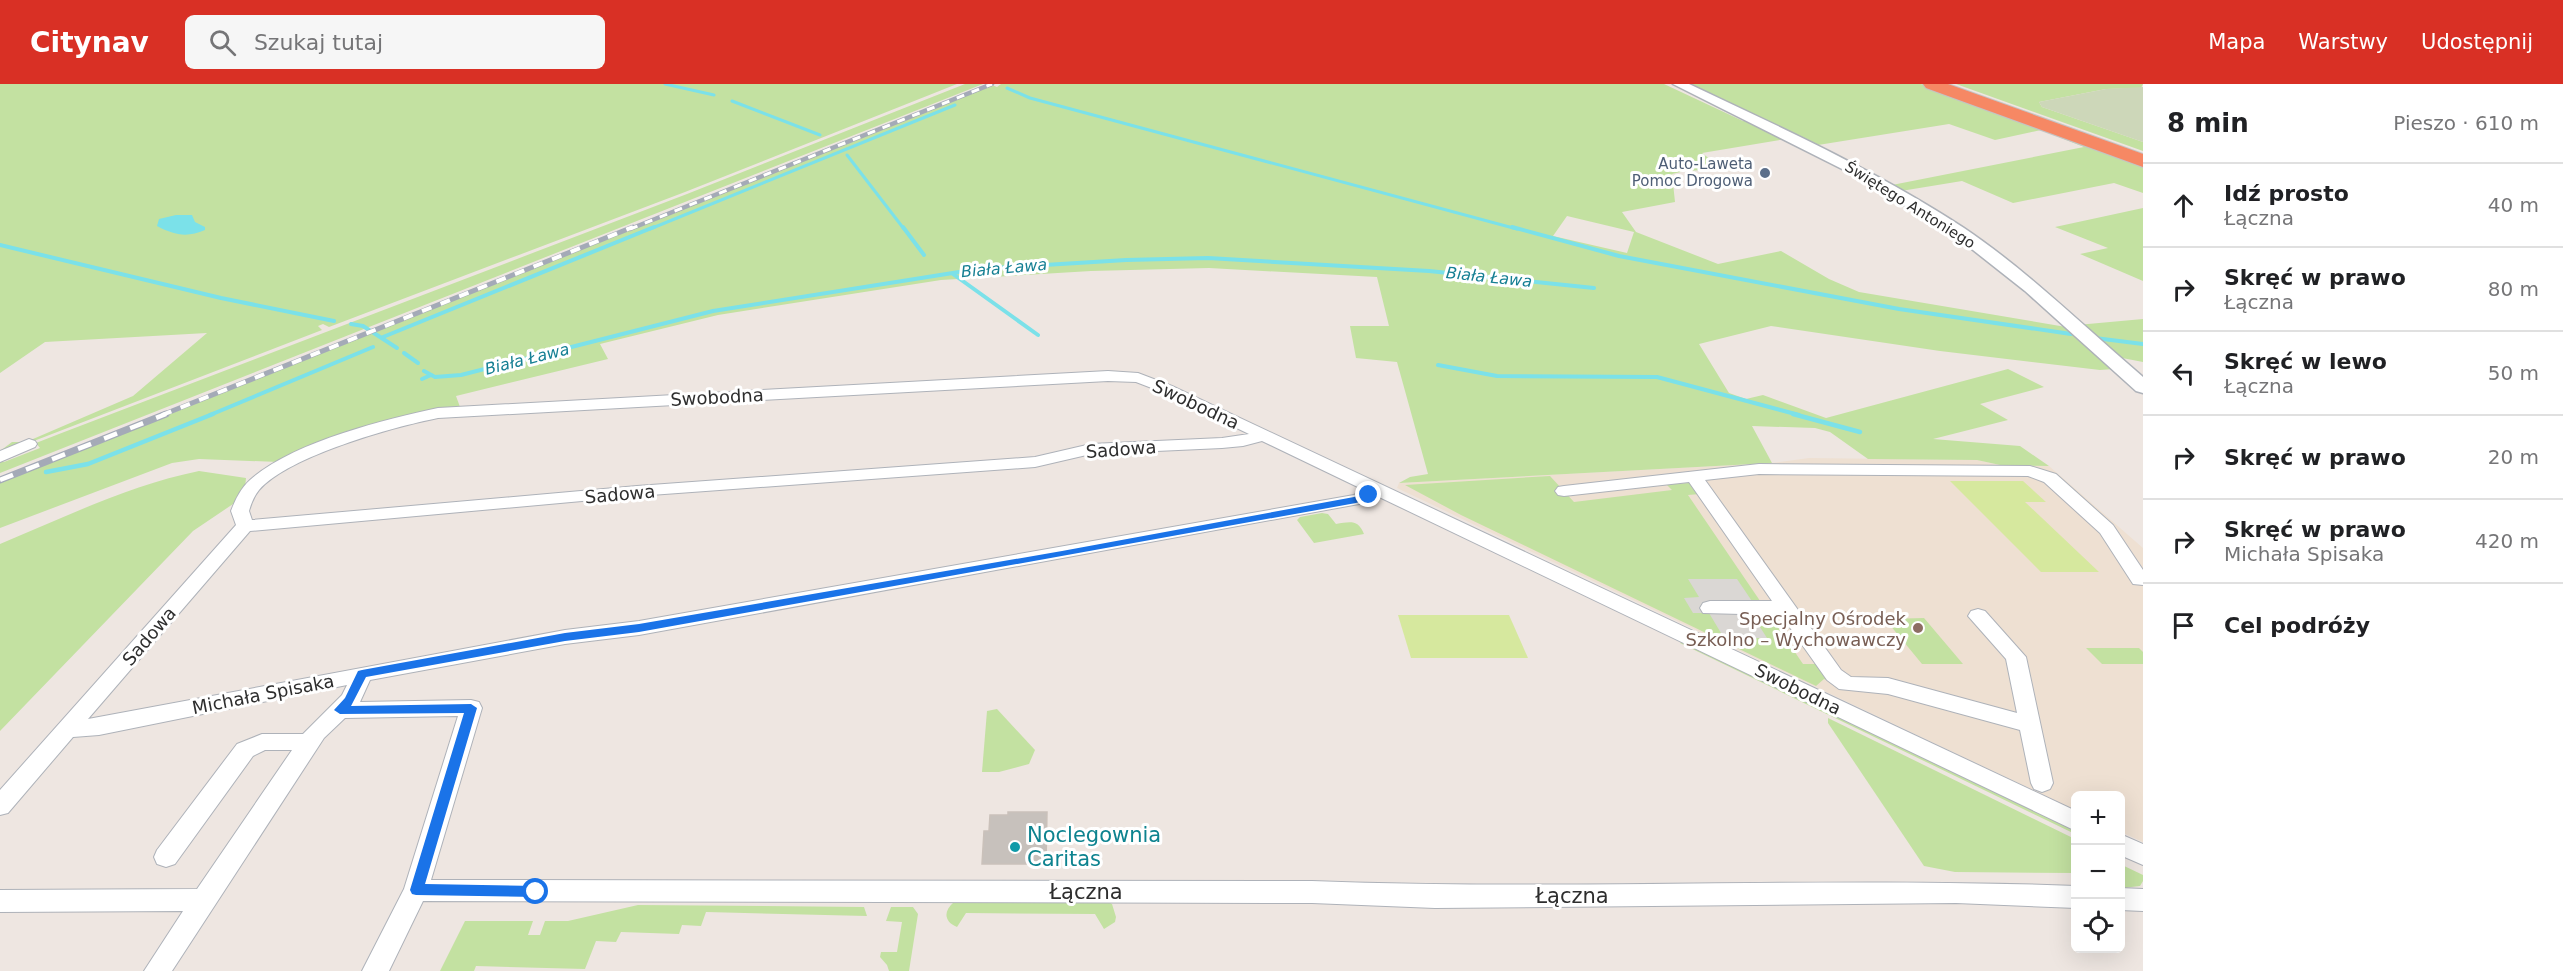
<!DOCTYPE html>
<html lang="pl">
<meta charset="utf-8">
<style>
:root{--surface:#fff;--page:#f6f6f6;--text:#202124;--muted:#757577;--line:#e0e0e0;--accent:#d93025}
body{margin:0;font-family:"DejaVu Sans",sans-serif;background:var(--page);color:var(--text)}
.controls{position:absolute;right:18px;bottom:18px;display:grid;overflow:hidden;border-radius:9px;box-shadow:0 6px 24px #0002}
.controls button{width:54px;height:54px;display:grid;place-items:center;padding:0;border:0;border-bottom:2px solid var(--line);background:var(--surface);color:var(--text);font:30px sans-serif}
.stop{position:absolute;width:18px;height:18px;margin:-14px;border:4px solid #1a73e8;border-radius:50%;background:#fff}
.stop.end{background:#1a73e8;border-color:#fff;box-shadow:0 2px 6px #0008}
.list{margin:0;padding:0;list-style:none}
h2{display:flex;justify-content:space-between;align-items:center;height:78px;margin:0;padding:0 24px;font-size:26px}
h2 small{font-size:20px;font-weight:400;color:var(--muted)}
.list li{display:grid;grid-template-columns:39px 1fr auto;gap:18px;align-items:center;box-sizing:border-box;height:84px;padding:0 24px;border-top:2px solid var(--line)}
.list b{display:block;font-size:22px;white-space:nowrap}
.list p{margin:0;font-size:20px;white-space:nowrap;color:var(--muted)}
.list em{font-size:20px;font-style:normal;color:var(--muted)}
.icon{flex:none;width:33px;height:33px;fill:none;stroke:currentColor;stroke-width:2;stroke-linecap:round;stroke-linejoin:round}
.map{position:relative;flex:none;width:2143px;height:887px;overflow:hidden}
header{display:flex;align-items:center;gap:36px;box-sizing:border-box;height:84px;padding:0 30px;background:var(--accent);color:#fff}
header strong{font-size:28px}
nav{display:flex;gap:33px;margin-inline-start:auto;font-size:21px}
.search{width:420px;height:54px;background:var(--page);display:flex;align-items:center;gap:15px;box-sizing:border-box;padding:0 21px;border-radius:9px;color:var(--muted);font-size:22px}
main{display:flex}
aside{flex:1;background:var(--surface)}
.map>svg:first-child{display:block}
.education{fill:#eee0d2}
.green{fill:#c3e1a1;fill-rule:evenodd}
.cemetery{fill:#cdd7b9}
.pitch{fill:#d6e89e}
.plaza{fill:#dad7d4}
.water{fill:#7be1e9}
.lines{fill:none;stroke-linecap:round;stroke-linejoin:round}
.stream-far2{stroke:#7be1e9;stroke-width:3}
.stream-far1{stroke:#7be1e9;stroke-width:4}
.stream{stroke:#7be1e9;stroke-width:4.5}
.building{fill:#c7c1bc;stroke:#cac1ba;stroke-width:1.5}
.minor-casing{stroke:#aeb2b9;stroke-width:2}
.tertiary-casing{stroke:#aeb2b9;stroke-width:3}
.motorway-casing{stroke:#c4c4c4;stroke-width:2}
.minor{fill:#fff;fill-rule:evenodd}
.tertiary{fill:#fff;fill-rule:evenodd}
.motorway{fill:#f68864;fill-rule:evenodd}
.rail-far2-casing{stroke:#a4aab7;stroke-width:4.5}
.rail-far1-casing{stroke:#a4aab7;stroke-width:5}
.rail-casing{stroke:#a4aab7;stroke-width:7}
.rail-far2{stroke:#fff;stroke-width:3;stroke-dasharray:8;stroke-linecap:butt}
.rail-far1{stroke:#fff;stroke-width:4;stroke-dasharray:10;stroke-linecap:butt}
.rail{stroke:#fff;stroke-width:4.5;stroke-dasharray:14;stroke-linecap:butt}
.route{fill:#1a73e8}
.service-dot{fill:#5c6f8a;stroke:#fff;stroke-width:2}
.education-dot{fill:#8d6e63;stroke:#fff;stroke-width:2}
.culture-dot{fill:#0f9aa8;stroke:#fff;stroke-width:2}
.labels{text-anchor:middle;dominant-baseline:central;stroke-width:6;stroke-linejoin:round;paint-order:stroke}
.far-service-label{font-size:15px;fill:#4e5e75;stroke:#fff;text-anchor:end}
.far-street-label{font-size:15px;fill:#2e2e2e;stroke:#fff}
.far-water-label{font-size:16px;font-style:italic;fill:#157f93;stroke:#fff}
.street-label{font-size:18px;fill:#2e2e2e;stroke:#fff}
.education-label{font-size:18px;fill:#785e54;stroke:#fff;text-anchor:end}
.near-culture-label{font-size:21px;fill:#0d838f;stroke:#fff;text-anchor:start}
.near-street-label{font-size:21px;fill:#2e2e2e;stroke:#fff}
</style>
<header>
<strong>Citynav</strong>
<div class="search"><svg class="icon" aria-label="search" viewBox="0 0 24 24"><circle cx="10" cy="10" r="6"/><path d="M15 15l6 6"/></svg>Szukaj tutaj</div>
<nav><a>Mapa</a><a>Warstwy</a><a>Udostępnij</a></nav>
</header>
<main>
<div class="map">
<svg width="2143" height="887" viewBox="0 0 2143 887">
<rect width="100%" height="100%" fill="#eee6e1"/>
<polygon class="education" points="1809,374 1977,376 2000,381 2049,382 2143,464 2143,758 2121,748 2120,712 2076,712 2075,726 1397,404 1399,399 1772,379"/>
<g class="green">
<polygon points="0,0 957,0 685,108 329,243 323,240 318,242 322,246 0,370 0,367 12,358 26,358 133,312 207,249 45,258 0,289"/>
<polygon points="965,0 983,0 0,389 0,377 4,378 40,364 36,359 59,350 687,110"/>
<path d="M1001,0H1664L1743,37H1751L1786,55L1702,69L1723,85L1685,87L1672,90L1675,118L1622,128L1636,148L1718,180L1781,167L1829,195L1859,208L2066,243L2114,285L2100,286L1940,267L1771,242L1699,260L1729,309L1746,315L1763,311L1826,334L2008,285L2044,303L1980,320L2008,336L1933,355L2020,362L2049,382L2000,381L1977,376L1868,375L1830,348L1815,344L1752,342L1772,379L1399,399L1410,393L1428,390L1397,278L1356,274L1350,242H1389L1377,193L1209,184L1091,187L941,196L718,231L600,260L608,275L456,312L460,323L279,378L199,375L172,379L0,444V398L992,1L997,3ZM1567,132L1634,148L1627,169L1553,152Z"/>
<polygon points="1683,0 1921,0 2143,81 2143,109 2114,99 2013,119 1962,97 1901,107 1892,101 2084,63 2041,46 1995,56 1949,40 1818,61"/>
<polygon points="1956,0 2143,0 2141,4 2106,5 2039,18 2042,23 2143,58 2143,67"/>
<polygon points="2143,124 2143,197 2080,170 2108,164 2055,143"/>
<polygon points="2143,235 2143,278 2117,273 2077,241"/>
<path d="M199,387L246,394L245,404L233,420L193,447L0,647V460C65,433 130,401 199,387Z"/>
<polygon points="1550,392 1574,418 1672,406 1666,400 1691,399 1700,410 1688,411 1803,580 1818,580 1829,597 1824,595 1816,602 1461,431 1405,401"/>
<path d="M1322,429L1328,430L1336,440C1350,438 1358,435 1364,450L1314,459L1297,436L1300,433Z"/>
<polygon points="1924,534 1963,580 1922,580 1885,535"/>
<polygon points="1682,557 2075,745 2075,750 1680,559"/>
<polygon points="2086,564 2139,564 2143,568 2143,580 2102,580"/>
<polygon points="997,625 1035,666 1029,680 999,688 982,688 987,627"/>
<polygon points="1828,634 2075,755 2075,789 1955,788 1924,782 1828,639"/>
<polygon points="2120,780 2143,791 2143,797 2140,802 2123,804 2121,807"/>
<path d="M1106,817L1112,820L1116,833L1115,838L1104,845L1095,830L966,829L957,843C944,838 943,827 954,818Z"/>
<polygon points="638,821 864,823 867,832 706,828 701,842 682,841 679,850 621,848 616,858 596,857 585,885 476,882 474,887 440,887 465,837 533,837 528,851 540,851 545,837 568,837"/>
<polygon points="891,823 913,823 918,830 909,887 889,887 887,881 880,873 881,868 897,868 902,838 886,837"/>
</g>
<polygon class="cemetery" points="2143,3 2143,58 2042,23 2039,18 2106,5"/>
<g class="pitch">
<polygon points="1950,397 2023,397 2046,418 2025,418 2099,488 2041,488"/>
<polygon points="1398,531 1509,531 1528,574 1411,574"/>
</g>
<polygon class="plaza" points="1688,495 1737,495 1760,529 1751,529 1767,554 1724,554 1709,529 1693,529 1684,514 1699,513"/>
<path class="water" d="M176,131H192L195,138L205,143V146C187,154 174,151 157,142L159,135Z"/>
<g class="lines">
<g class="stream-far2">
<polyline points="665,0 714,11"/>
<polyline points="1007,4 1030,14 1517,145"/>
<polyline points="732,17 820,51"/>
<polyline points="847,71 904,145"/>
<polyline points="650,145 955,21"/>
</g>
<g class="stream-far1">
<polyline points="903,143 924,171"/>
<polyline points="1512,143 1619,172 1899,225 2071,250"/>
<polyline points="0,161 221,214 334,237"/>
<polyline points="953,190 1038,251"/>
<polyline points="351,240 363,242 397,264"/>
<polyline points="383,253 654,143"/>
<polyline points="2095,254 2143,260"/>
<polyline points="404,269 418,279"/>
<polyline points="1438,281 1497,292 1657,293 1799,331"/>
<polyline points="424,287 435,293 461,291 713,227 978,185 1126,176 1208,174 1429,187 1594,204"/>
<polyline points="422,295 431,291"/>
<polyline points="210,331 373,263"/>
</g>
<g class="stream">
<polyline points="1793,330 1860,348"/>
<polyline points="46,388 88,380 213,330"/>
</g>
</g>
<polygon class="building" points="1008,728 1047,728 1046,780 982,780 984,747 989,747 990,731 1008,731"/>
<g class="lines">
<defs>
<g id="minor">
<path d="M1108,287L1138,289L1172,302L2076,727V747L1377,412L1359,420L639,551L565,560L370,596L360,618L471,616L479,618L482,624L431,796L1312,797C1566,807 1821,792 2076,802V824L1956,819L1435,824L1312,819L423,817L389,887H362L404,805L458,632L345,634L324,654L172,887H144L183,827L0,828V806L197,805L292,666H265L253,672L175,780L166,783L157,780L154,773L157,766L237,660L262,650H303L342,611L347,601L99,651L73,653L8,729L0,731V706L236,441L231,427C235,416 241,404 250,396C293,358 383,336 438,324ZM1108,297L1136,298L1162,308L1249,350L1222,354L1091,360L1035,373L637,402L252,436L249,427C251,420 254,412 259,406C289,372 393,343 438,334ZM1262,357L1364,406L1354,411L639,537L565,546L88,635L250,447L637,412L1035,383L1091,370L1222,364L1243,362Z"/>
<polygon points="29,355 35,357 37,360 35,363 0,378 0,367"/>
<polygon points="1759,380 2030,382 2056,390 2113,441 2143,486 2143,501 2133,500 2100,449 2044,398 2028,392 1759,390 1705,396 1841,586 1851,593 1888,594 2017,629 2006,575 1968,532 1971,527 1978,525 1985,527 2026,573 2053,699 2050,705 2042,708 2034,705 2031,699 2020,646 1888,610 1839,605 1827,596 1781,531 1703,529 1700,524 1703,519 1710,517 1772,517 1689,398 1564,412 1558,411 1555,407 1558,403 1564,402"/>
<polygon points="2120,750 2143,760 2143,781 2120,771"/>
<polygon points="2120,804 2143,805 2143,827 2120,826"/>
</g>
<path id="tertiary" d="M1673,0H1689C1782,44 1877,87 1964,144C2028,187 2084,243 2143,293V309L2136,307L2025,207L1954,151L1852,90Z"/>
<polygon id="motorway" points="1923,0 1948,0 2143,70 2143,83 1926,4"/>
</defs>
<use href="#minor" class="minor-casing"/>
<use href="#tertiary" class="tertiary-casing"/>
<use href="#motorway" class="motorway-casing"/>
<use href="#minor" class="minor"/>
<use href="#tertiary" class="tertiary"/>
<use href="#motorway" class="motorway"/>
<defs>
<polyline id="rail-far2" points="630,145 992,0"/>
<polyline id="rail-far1" points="162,331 633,143"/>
<polyline id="rail" points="0,396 166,330"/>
</defs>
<use href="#rail-far2" class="rail-far2-casing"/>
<use href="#rail-far1" class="rail-far1-casing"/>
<use href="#rail" class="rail-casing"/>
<use href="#rail-far2" class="rail-far2"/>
<use href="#rail-far1" class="rail-far1"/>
<use href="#rail" class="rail"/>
</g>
<polygon class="route" points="1369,408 1374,411 1372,413 1356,419 639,548 565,557 366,593 351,622 471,620 477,624 425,800 536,802 540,803 542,808 540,812 536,813 416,811 412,810 410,806 464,629 340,630 334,626 345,614 358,587 362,586 565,549 639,540 1062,467 1354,413"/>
<circle class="service-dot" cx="1765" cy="89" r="6"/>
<circle class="education-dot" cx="1918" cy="544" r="6"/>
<circle class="culture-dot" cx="1015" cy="763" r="6"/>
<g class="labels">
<g class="far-service-label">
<text x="1753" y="80">Auto-Laweta<tspan x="1753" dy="17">Pomoc Drogowa</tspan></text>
</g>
<g class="far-street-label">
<text transform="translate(1910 121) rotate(32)">Świętego Antoniego</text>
</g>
<g class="far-water-label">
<text transform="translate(1004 184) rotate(-5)">Biała Ława</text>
<text transform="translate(1489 193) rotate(6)">Biała Ława</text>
<text transform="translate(527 275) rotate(-14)">Biała Ława</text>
</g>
<g class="street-label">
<text transform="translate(717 313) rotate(-3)">Swobodna</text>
<text transform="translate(1196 320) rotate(25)">Swobodna</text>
<text transform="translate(1121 365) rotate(-4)">Sadowa</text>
<text transform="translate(620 410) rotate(-5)">Sadowa</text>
<text transform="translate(149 552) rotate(-49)">Sadowa</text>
<text transform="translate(1798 605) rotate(26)">Swobodna</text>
<text transform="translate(263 610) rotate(-11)">Michała Spisaka</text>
</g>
<g class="education-label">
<text x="1906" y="534">Specjalny Ośrodek<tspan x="1906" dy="21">Szkolno – Wychowawczy</tspan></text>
</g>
<g class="near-culture-label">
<text x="1027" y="751">Noclegownia<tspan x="1027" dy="24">Caritas</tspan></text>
</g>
<g class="near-street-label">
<text x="1086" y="808">Łączna</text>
<text x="1572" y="812">Łączna</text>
</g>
</g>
</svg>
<div class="controls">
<button>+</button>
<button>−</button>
<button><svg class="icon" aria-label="locate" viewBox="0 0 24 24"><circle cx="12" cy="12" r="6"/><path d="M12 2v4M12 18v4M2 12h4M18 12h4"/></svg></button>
</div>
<div class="stop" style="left:536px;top:808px"></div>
<div class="stop end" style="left:1369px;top:411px"></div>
</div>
<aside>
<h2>8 min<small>Pieszo · 610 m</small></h2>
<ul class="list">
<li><svg class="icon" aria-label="ahead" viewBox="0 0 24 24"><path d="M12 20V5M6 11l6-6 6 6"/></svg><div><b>Idź prosto</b><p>Łączna</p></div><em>40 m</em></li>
<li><svg class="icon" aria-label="right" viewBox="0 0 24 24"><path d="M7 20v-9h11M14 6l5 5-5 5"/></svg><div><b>Skręć w prawo</b><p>Łączna</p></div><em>80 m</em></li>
<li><svg class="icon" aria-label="left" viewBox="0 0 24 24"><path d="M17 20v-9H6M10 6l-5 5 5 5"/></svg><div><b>Skręć w lewo</b><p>Łączna</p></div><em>50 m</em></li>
<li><svg class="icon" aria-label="right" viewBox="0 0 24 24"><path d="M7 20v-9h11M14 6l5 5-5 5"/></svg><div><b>Skręć w prawo</b></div><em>20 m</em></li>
<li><svg class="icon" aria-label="right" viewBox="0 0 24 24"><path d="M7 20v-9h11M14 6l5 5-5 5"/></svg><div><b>Skręć w prawo</b><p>Michała Spisaka</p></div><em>420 m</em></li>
<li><svg class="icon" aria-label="arrive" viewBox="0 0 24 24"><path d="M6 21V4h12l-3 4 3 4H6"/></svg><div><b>Cel podróży</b></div></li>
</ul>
</aside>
</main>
